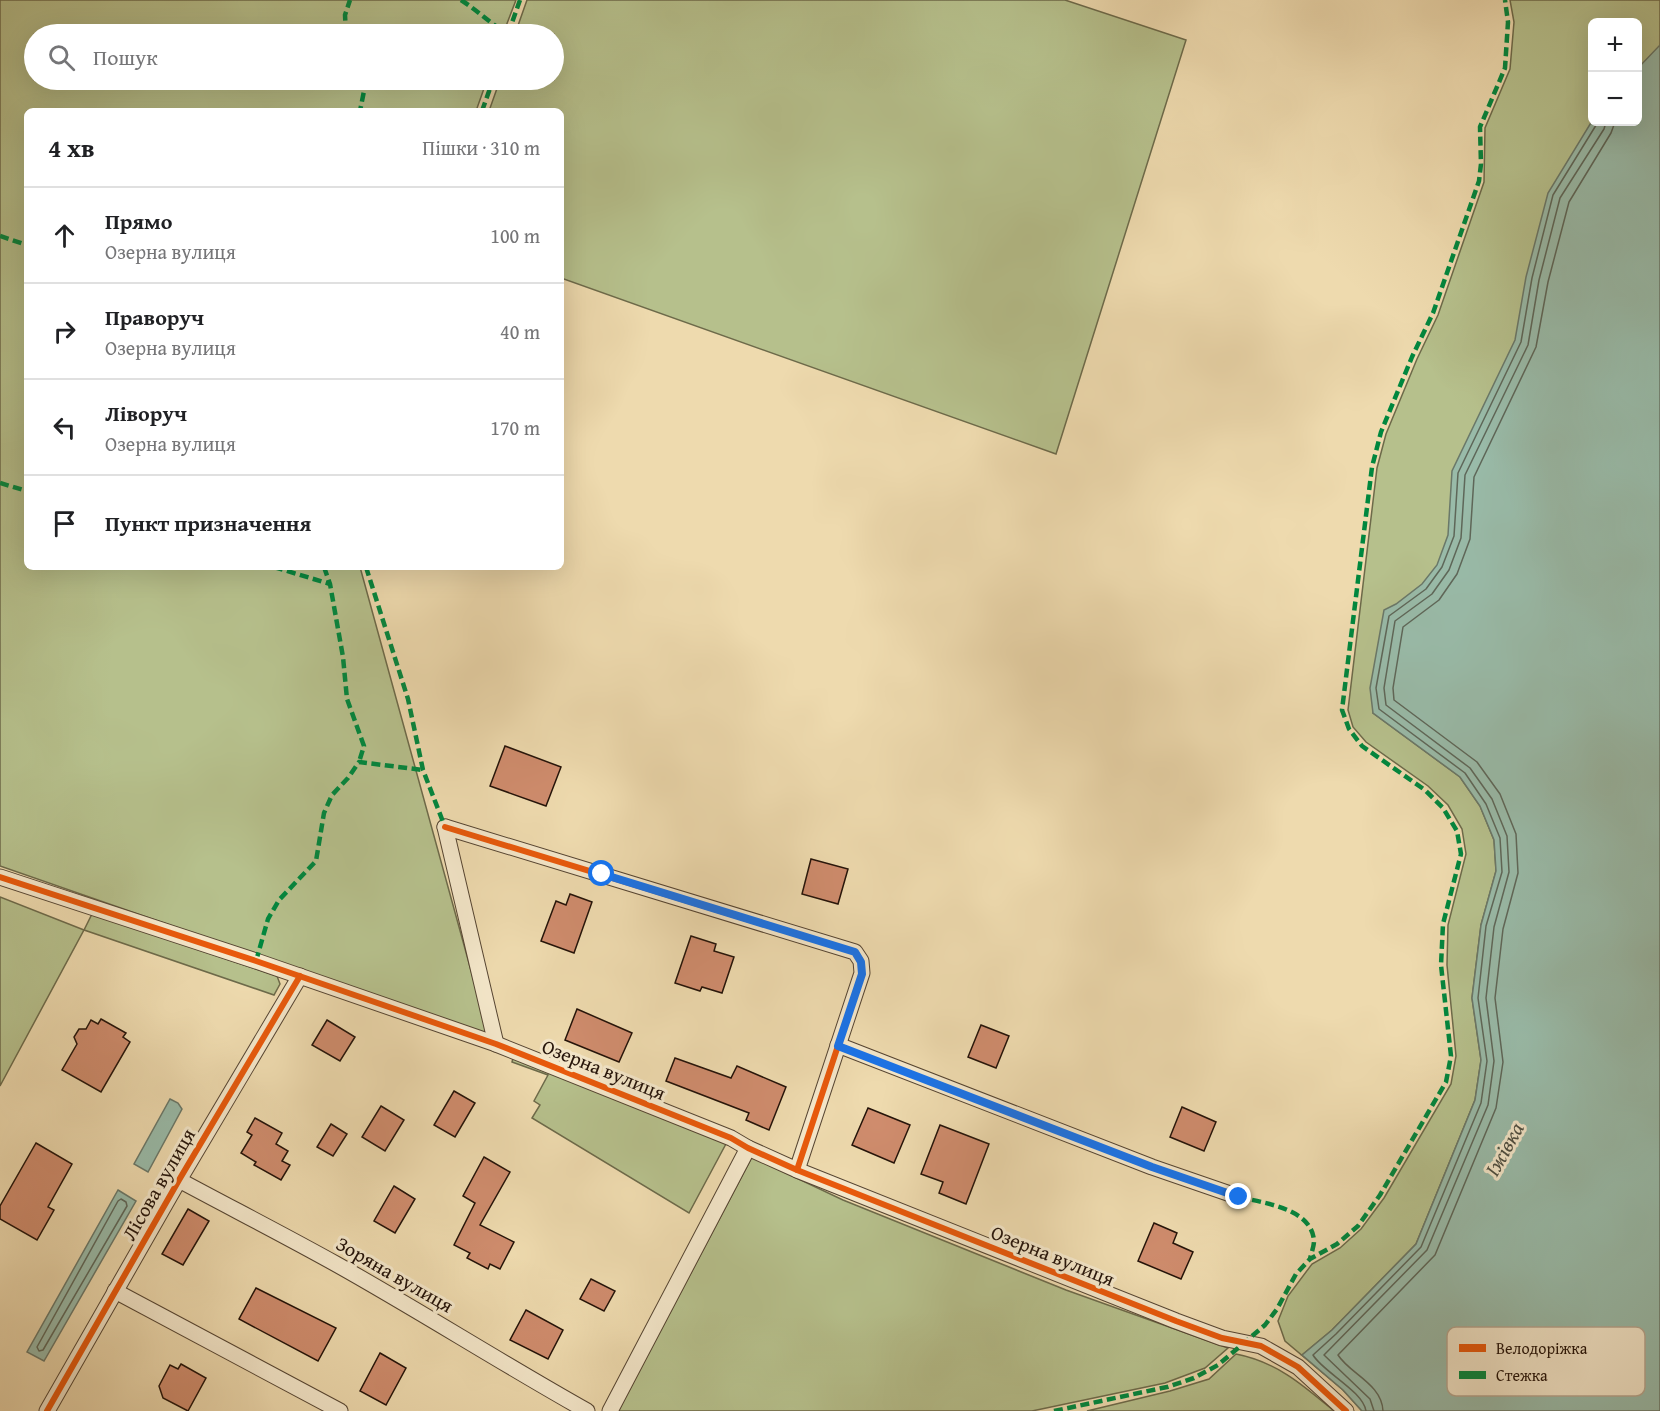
<!DOCTYPE html>
<html lang="uk">
<meta charset="utf-8">
<style>
:root{--surface:#fff;--page:#f2f2f2;--text:#202124;--muted:#757577;--line:#e0e0e0}
body{margin:0;font-family:"Gentium Book Plus",serif;background:var(--page);color:var(--text)}
.controls{position:absolute;right:18px;top:18px;display:grid;overflow:hidden;border-radius:9px;box-shadow:0 6px 24px #0002}
.controls button{width:54px;height:54px;display:grid;place-items:center;padding:0;border:0;border-bottom:2px solid var(--line);background:var(--surface);color:var(--text);font:30px sans-serif}
.stop{position:absolute;width:18px;height:18px;margin:-14px;border:4px solid #1a73e8;border-radius:50%;background:#fff}
.stop.end{background:#1a73e8;border-color:#fff;box-shadow:0 2px 6px #0008}
.list{margin:0;padding:0;list-style:none}
h2{display:flex;justify-content:space-between;align-items:center;height:78px;margin:0;padding:0 24px;font-size:26px}
h2 small{font-size:20px;font-weight:400;color:var(--muted)}
.list li{display:grid;grid-template-columns:39px 1fr auto;gap:18px;align-items:center;box-sizing:border-box;height:96px;padding:0 24px;border-top:2px solid var(--line)}
.list b{display:block;font-size:22px;white-space:nowrap}
.list p{margin:0;font-size:20px;white-space:nowrap;color:var(--muted)}
.list em{font-size:20px;font-style:normal;color:var(--muted)}
.icon{flex:none;width:33px;height:33px;fill:none;stroke:currentColor;stroke-width:2;stroke-linecap:round;stroke-linejoin:round}
.map{position:relative;flex:none;width:1660px;height:1411px;overflow:hidden}
.search{position:absolute;background:var(--surface);box-shadow:0 6px 24px #0002;left:24px;top:24px;width:540px;height:66px;display:flex;align-items:center;gap:15px;box-sizing:border-box;padding:0 21px;border-radius:33px;color:var(--muted);font-size:22px}
.panel{position:absolute;background:var(--surface);box-shadow:0 6px 24px #0002;left:24px;top:108px;width:540px;height:462px;border-radius:9px}
.map>svg:first-child{display:block}
.green{fill:#b6c08c;stroke:#6d6a4a;stroke-width:1.5;fill-rule:evenodd}
.water{fill:#99bba9;stroke:#6a7869;stroke-width:1.5}
.lines{fill:none;stroke-linecap:round;stroke-linejoin:round}
.shore{stroke:#5e6759;stroke-width:1.5}
.building{fill:#cf8c6d;stroke:#241309;stroke-width:1.5}
.street-casing{stroke:#564532;stroke-width:17}
.street{stroke:#f4e7ca;stroke-width:15}
.quiet{stroke:#00873e;stroke-width:4.5;stroke-dasharray:9 4.5;stroke-linecap:butt}
.cycleway-casing{stroke:#f4e7ca;stroke-width:10}
.cycleway{stroke:#e8590c;stroke-width:6}
.route{stroke:#1a73e8;stroke-width:8}
.labels{text-anchor:middle;dominant-baseline:central;stroke-width:6;stroke-linejoin:round;paint-order:stroke}
.street-label{font-size:20px;fill:#241309;stroke:#f4e7ca}
.water-label{font-size:21px;font-style:italic;fill:#4d4e41;stroke:#f4e7ca}
.key{fill:#f4e7ca;stroke:#b6a790;stroke-width:1.5}
.key-label{font-size:16px;fill:#241309}
</style>
<div class="map">
<svg width="1660" height="1411" viewBox="0 0 1660 1411">
<rect width="100%" height="100%" fill="#eedaae"/>
<filter id="stains"><feTurbulence type="fractalNoise" baseFrequency=".00333" numOctaves="4"/><feColorMatrix values="0 0 0 0 .2 0 0 0 0 .09 0 0 0 0 .02 0 0 0 .5 -.17"/></filter>
<radialGradient id="worn" r=".72"><stop offset=".6" stop-color="#630" stop-opacity="0"/><stop offset="1" stop-color="#630" stop-opacity=".3"/></radialGradient>
<g class="green">
<polygon points="0,0 516,0 503,34 34,34 34,80 487,80 476,111 27,111 27,567 360,567 489,1036 0,866"/>
<polygon points="527,0 1065,0 1186,40 1056,454 561,278 561,111 489,111 500,80 554,80 554,34 515,34"/>
<path d="M1510,0H1660V145L1373,713L1460,777L1480,806L1494,840L1496,871L1481,925L1472,998L1481,1060L1475,1100L1416,1244L1332,1330L1302,1355L1330,1360L1362,1411L1343,1390L1285,1341L1278,1321L1288,1296L1312,1264L1340,1248L1361,1229L1384,1198L1451,1084L1456,1056L1447,965L1448,925L1466,854L1462,829L1448,805L1428,786L1366,742L1353,727L1348,710L1377,468L1386,434L1417,359L1438,315L1484,182L1485,128L1510,69L1514,22ZM1592,22H1638V122H1592Z"/>
<polygon points="0,897 84,930 92,914 277,976 280,984 274,995 84,930 0,1086"/>
<polygon points="513,1058 727,1142 689,1213 532,1118 540,1105 534,1101 548,1075 512,1062"/>
<polygon points="752,1157 843,1200 1066,1290 1228,1348 1205,1368 1165,1383 1032,1411 618,1411"/>
<path d="M1236,1354C1277,1362 1303,1385 1334,1411H1087L1170,1391L1209,1379Z"/>
</g>
<g class="water">
<polygon points="1660,45 1660,1411 1362,1411 1343,1390 1302,1355 1332,1330 1416,1244 1475,1100 1481,1060 1472,998 1481,925 1496,871 1494,840 1480,806 1460,777 1373,713 1370,688 1384,610 1396,604 1422,584 1437,565 1448,535 1452,471 1515,340 1526,277 1548,193 1592,121 1638,122 1638,68"/>
<polygon points="170,1099 178,1103 182,1109 148,1172 134,1164"/>
<polygon points="118,1190 136,1201 44,1361 27,1352"/>
</g>
<g class="lines">
<g class="shore">
<polygon points="121,1199 126,1202 127,1206 43,1350 39,1351 37,1347 118,1201"/>
<path d="M1366,1411C1363,1391 1323,1372 1313,1355L1336,1334L1421,1247L1481,1103L1487,1061L1478,998L1486,926L1502,872L1500,838L1486,804L1465,773L1379,709L1376,688L1389,616L1426,589L1442,567L1454,536L1458,473L1521,342L1532,278L1553,195L1598,122"/>
<polyline points="1374,1411 1370,1399 1324,1355 1427,1250 1488,1105 1494,1061 1486,998 1494,927 1509,872 1507,836 1492,799 1470,768 1386,705 1384,688 1395,621 1432,594 1449,570 1461,538 1465,475 1528,345 1539,280 1560,198 1604,129 1606,122"/>
<path d="M1383,1411C1382,1384 1350,1374 1338,1355L1435,1255L1496,1108L1503,1062L1495,998L1503,929L1518,873L1516,834L1500,794L1477,762L1394,700L1393,688L1403,627L1439,600L1457,574L1470,539L1474,477L1536,347L1548,282L1569,202L1611,133L1615,122"/>
</g>
</g>
<g class="building">
<polygon points="505,746 561,767 546,806 490,786"/>
<polygon points="811,859 848,869 838,904 802,894"/>
<polygon points="570,894 592,902 574,953 541,941 556,901 566,905"/>
<polygon points="691,936 716,944 714,951 734,957 722,993 702,987 700,991 675,983"/>
<polygon points="577,1009 632,1033 619,1062 565,1040"/>
<polygon points="101,1019 126,1033 123,1037 130,1042 101,1092 62,1070 77,1044 74,1037 79,1029 86,1029 91,1020 98,1024"/>
<polygon points="327,1020 355,1037 340,1061 312,1045"/>
<polygon points="981,1025 1009,1036 996,1068 968,1057"/>
<polygon points="675,1058 731,1078 737,1066 786,1087 769,1130 746,1120 749,1113 666,1081"/>
<polygon points="454,1091 475,1103 455,1137 434,1125"/>
<polygon points="381,1106 404,1120 385,1151 362,1137"/>
<polygon points="1182,1107 1216,1122 1204,1151 1170,1137"/>
<polygon points="868,1108 910,1125 894,1163 852,1145"/>
<polygon points="255,1118 282,1133 276,1144 288,1151 282,1161 290,1165 281,1180 254,1165 256,1162 241,1153 252,1135 247,1132"/>
<polygon points="331,1124 347,1134 333,1156 317,1147"/>
<polygon points="940,1125 989,1144 966,1204 939,1193 943,1182 921,1174"/>
<polygon points="36,1143 72,1164 48,1207 54,1210 37,1240 0,1219 0,1206"/>
<polygon points="484,1157 510,1172 480,1225 514,1242 500,1269 490,1264 488,1269 467,1258 470,1253 454,1245 475,1203 463,1196"/>
<polygon points="394,1186 415,1199 395,1233 374,1221"/>
<polygon points="188,1209 209,1221 183,1265 162,1254"/>
<polygon points="1154,1223 1177,1233 1173,1243 1193,1252 1181,1279 1138,1261"/>
<polygon points="591,1279 615,1291 604,1311 580,1299"/>
<polygon points="256,1288 336,1328 318,1361 239,1319"/>
<polygon points="526,1310 563,1330 548,1359 510,1340"/>
<polygon points="380,1353 406,1368 386,1405 360,1391"/>
<polygon points="181,1364 206,1378 188,1411 163,1398 159,1386 170,1365 178,1369"/>
</g>
<g class="lines">
<defs>
<g id="street">
<polyline points="445,827 855,952 861,961 862,973 797,1170"/>
<polyline points="445,827 496,1044"/>
<polyline points="0,877 256,961 496,1044 731,1138 748,1148 797,1170 1176,1321 1222,1338 1261,1346 1298,1367 1346,1411"/>
<polyline points="838,1045 1152,1167 1239,1197"/>
<path d="M179,1180C231,1208 284,1235 336,1264C420,1311 503,1364 587,1411"/>
<polyline points="115,1291 340,1411"/>
<polyline points="47,1411 179,1180 300,976"/>
<polyline points="610,1411 748,1148"/>
</g>
</defs>
<use href="#street" class="street-casing"/>
<use href="#street" class="street"/>
<g class="quiet">
<path d="M461,0C478,11 491,24 508,34"/>
<polyline points="346,34 345,15 350,0"/>
<polyline points="508,34 520,0"/>
<polyline points="360,80 364,91 360,111"/>
<polyline points="482,111 493,80"/>
<polyline points="0,236 27,245"/>
<polyline points="0,483 27,491"/>
<polyline points="274,567 330,584"/>
<polyline points="324,567 330,584 343,657 347,699 364,746 359,762"/>
<polyline points="366,567 408,699 423,770 445,827"/>
<polyline points="256,961 268,919 279,900 316,861 324,813 332,795 348,778 359,762 423,770"/>
<path d="M1239,1197C1263,1203 1312,1208 1314,1241C1314,1246 1311,1254 1310,1259"/>
<polyline points="1054,1411 1167,1387 1194,1378 1218,1365 1265,1325 1277,1309 1296,1274 1310,1259 1337,1244 1358,1226 1380,1195 1446,1082 1451,1056 1441,965 1443,924 1461,854 1457,831 1443,808 1425,790 1362,746 1349,729 1342,710 1372,467 1381,432 1412,357 1433,313 1479,181 1481,164 1480,127 1505,68 1508,22 1505,0"/>
</g>
<defs>
<g id="cycleway">
<polyline points="445,827 855,952 861,961 862,973 797,1170"/>
<polyline points="0,877 256,961 496,1044 731,1138 748,1148 797,1170 1176,1321 1222,1338 1261,1346 1298,1367 1346,1411"/>
<polyline points="47,1411 179,1180 300,976"/>
</g>
</defs>
<use href="#cycleway" class="cycleway-casing"/>
<use href="#cycleway" class="cycleway"/>
</g>
<g class="lines">
<polyline class="route" points="602,874 855,952 861,962 862,974 838,1046 1152,1167 1239,1197"/>
</g>
<g class="labels">
<g class="street-label">
<text transform="translate(604 1069) rotate(22)">Озерна вулиця</text>
<text transform="translate(158 1184) rotate(-60)">Лісова вулиця</text>
<text transform="translate(1053 1255) rotate(22)">Озерна вулиця</text>
<text transform="translate(395 1274) rotate(30)">Зоряна вулиця</text>
</g>
<g class="water-label">
<text transform="translate(1504 1149) rotate(-61)">Іжівка</text>
</g>
</g>
<rect x="1447" y="1327" width="198" height="69" rx="9" class="key"/>
<rect x="1459" y="1344" width="27" height="8" fill="#e8590c"/>
<rect x="1459" y="1371" width="27" height="8" fill="#00873e"/>
<g class="key-label">
<text x="1496" y="1354">Велодоріжка</text>
<text x="1496" y="1381">Стежка</text>
</g>
<rect width="100%" height="100%" filter="url(#stains)"/>
<rect width="100%" height="100%" fill="url(#worn)"/>
</svg>
<div class="controls">
<button>+</button>
<button>−</button>
</div>
<div class="stop" style="left:602px;top:874px"></div>
<div class="stop end" style="left:1239px;top:1197px"></div>
<div class="search"><svg class="icon" aria-label="search" viewBox="0 0 24 24"><circle cx="10" cy="10" r="6"/><path d="M15 15l6 6"/></svg>Пошук</div>
<section class="panel">
<h2>4 хв<small>Пішки · 310 m</small></h2>
<ul class="list">
<li><svg class="icon" aria-label="ahead" viewBox="0 0 24 24"><path d="M12 20V5M6 11l6-6 6 6"/></svg><div><b>Прямо</b><p>Озерна вулиця</p></div><em>100 m</em></li>
<li><svg class="icon" aria-label="right" viewBox="0 0 24 24"><path d="M7 20v-9h11M14 6l5 5-5 5"/></svg><div><b>Праворуч</b><p>Озерна вулиця</p></div><em>40 m</em></li>
<li><svg class="icon" aria-label="left" viewBox="0 0 24 24"><path d="M17 20v-9H6M10 6l-5 5 5 5"/></svg><div><b>Ліворуч</b><p>Озерна вулиця</p></div><em>170 m</em></li>
<li><svg class="icon" aria-label="arrive" viewBox="0 0 24 24"><path d="M6 21V4h12l-3 4 3 4H6"/></svg><div><b>Пункт призначення</b></div></li>
</ul>
</section>
</div>
